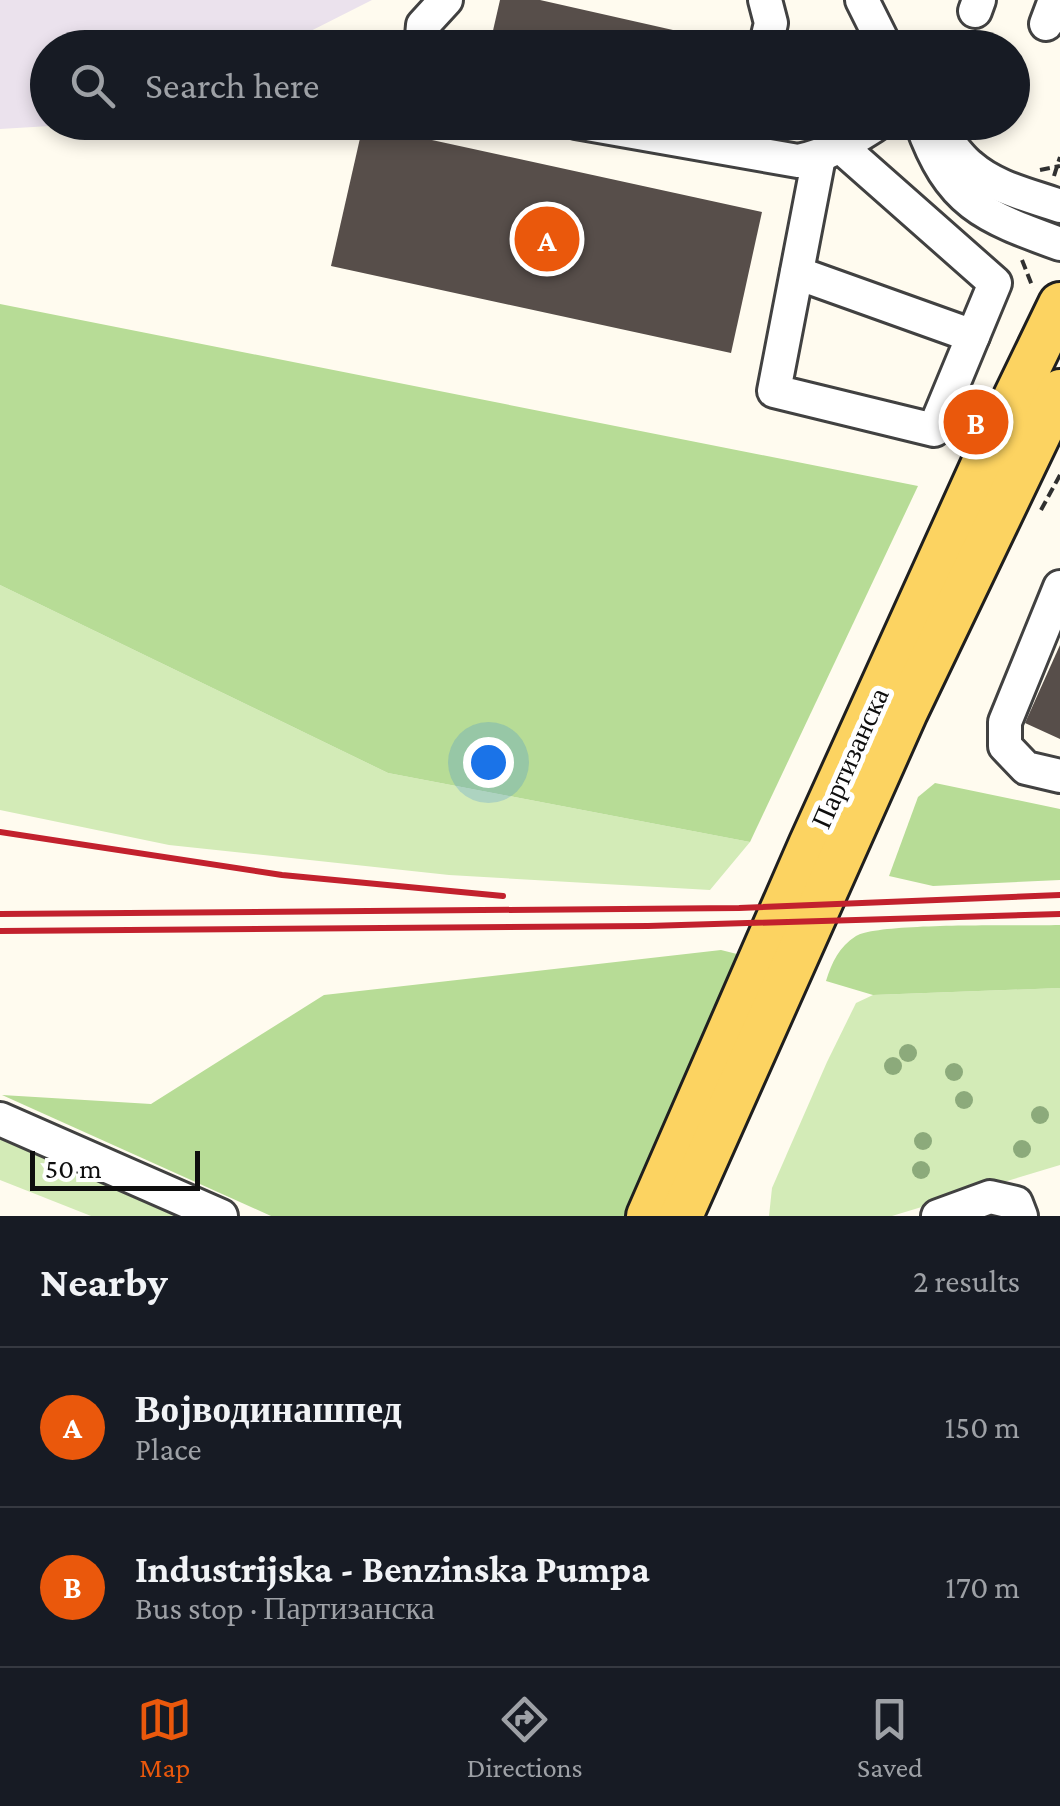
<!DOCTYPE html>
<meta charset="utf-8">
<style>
:root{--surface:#171b24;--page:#242831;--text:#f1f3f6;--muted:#9ea1a6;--line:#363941;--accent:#ea580c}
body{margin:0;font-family:"Crimson Pro",serif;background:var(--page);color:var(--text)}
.scale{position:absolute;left:30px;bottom:25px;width:170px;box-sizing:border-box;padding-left:10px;border:5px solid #0e0e0e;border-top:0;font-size:28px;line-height:35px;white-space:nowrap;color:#0e0e0e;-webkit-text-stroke:8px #fff;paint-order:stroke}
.you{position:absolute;left:488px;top:762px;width:35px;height:35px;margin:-25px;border:8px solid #fff;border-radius:50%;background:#1a73e8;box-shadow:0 0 0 15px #1a73e833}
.badge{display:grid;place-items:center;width:65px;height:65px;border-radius:50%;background:var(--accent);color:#fff;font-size:32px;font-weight:700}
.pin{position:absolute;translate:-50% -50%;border:5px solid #fff;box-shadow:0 2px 10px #0006}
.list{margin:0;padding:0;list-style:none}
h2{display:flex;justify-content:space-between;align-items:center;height:130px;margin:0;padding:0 40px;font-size:42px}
h2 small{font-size:32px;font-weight:400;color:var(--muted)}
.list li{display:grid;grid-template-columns:65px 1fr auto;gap:30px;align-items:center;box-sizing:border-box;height:160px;padding:0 40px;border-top:2px solid var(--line)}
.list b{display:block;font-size:38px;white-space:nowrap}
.list p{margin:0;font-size:32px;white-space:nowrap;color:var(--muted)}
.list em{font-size:32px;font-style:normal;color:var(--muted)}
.icon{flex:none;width:55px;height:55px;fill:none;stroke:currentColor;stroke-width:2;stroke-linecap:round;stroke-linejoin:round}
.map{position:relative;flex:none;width:1060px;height:1216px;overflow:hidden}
.search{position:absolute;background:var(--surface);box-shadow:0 5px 15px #0003;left:30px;right:30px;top:30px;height:110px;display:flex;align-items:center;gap:25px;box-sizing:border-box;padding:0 35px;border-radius:55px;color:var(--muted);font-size:38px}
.sheet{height:450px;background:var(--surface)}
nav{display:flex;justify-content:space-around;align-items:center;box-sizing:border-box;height:140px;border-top:2px solid var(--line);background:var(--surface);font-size:28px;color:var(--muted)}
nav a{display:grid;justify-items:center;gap:5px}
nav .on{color:var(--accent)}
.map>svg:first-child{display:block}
.industrial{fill:#ebe2ed}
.green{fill:#d3ebb7}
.forest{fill:#b7dc96}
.building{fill:#574e4a}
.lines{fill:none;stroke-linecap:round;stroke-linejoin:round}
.minor-casing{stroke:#414141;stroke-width:38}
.major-casing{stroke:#1f1f1f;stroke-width:48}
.path{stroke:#303030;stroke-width:4;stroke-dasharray:10 5;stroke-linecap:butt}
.minor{stroke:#fff;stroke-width:32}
.major{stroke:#fcd361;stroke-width:42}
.rail{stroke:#c2212d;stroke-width:6}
.tree{fill:#8caa7b}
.labels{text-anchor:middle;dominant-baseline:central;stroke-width:10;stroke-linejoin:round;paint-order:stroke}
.street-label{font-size:28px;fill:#0e0e0e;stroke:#fff}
</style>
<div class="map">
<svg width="1060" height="1216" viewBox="0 0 1060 1216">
<rect width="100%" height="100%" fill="#fffbef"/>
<polygon class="industrial" points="0,0 372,0 279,47 48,48 48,122 100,123 0,129"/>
<g class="green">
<polygon points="0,585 388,773 750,842 710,890 449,875 169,845 0,810"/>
<polygon points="1060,988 1060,1165 892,1216 769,1216 772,1188 827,1062 856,1003 873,995"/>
<polygon points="0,1139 175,1216 91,1216 0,1180"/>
</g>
<g class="forest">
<polygon points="0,304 918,486 750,842 388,773 0,585"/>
<polygon points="935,783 1060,809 1060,880 933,886 889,876 918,797"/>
<path d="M1060,925V988L873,995L826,981C832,962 839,947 856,936C878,922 1025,926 1060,925Z"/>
<polygon points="721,950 741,955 630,1216 271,1216 2,1095 151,1104 324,995"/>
</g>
<g class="building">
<polygon points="500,0 540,0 735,44 735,48 489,48"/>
<polygon points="363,125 762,212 731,353 331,266"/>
<polygon points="1060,645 1060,739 1025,723"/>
</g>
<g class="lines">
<defs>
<g id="minor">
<polyline points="862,0 886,48"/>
<polyline points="975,11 979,0"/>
<polyline points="1046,24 1055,0"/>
<polyline points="421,48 423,25 446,0"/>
<polyline points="765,48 771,23 765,0"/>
<path d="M576,122L798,161C830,155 853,139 880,122"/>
<path d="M921,122C950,204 983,216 1060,244"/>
<path d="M933,122C945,136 956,155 970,166C995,188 1029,195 1060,206"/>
<polyline points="819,157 774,391 934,430 995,283 841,147"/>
<polyline points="797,273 973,336"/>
<polyline points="1060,587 1005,722 1005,746 1026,768 1060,776"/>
<polyline points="0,1119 221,1216"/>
<polyline points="938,1216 990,1197 1016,1203 1021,1216"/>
</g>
<g id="major">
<polyline points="648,1216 810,845 986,457 1060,304"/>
<polyline points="681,1216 906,712 1060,391"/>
</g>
</defs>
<use href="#minor" class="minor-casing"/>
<use href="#major" class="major-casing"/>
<g class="path">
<polyline points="1040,170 1060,166"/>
<polyline points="1054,176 1060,157"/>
<polyline points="1022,260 1033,288"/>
<polyline points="1041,510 1060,475"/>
</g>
<use href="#minor" class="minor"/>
<use href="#major" class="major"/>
<g class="rail">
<polyline points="0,832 282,875 503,896"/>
<polyline points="0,914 739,908 1060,895"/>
<polyline points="0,931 648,926 1060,914"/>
</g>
</g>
<g class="tree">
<circle cx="908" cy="1053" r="9"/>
<circle cx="893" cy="1066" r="9"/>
<circle cx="954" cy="1072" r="9"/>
<circle cx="964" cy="1100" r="9"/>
<circle cx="1040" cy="1115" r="9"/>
<circle cx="923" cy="1141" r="9"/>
<circle cx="1022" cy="1149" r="9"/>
<circle cx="921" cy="1170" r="9"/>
</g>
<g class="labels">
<g class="street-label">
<text transform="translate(850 758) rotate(-66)">Партизанска</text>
</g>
</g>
</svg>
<div class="scale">50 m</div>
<div class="you"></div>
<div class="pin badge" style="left:547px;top:239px">A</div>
<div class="pin badge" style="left:976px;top:422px">B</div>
<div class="search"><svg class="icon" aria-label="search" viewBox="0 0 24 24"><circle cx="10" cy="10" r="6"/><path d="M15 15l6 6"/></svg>Search here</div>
</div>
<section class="sheet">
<h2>Nearby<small>2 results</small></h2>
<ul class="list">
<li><span class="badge">A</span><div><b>Војводинашпед</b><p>Place</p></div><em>150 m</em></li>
<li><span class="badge">B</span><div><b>Industrijska - Benzinska Pumpa</b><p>Bus stop · Партизанска</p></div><em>170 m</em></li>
</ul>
</section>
<nav>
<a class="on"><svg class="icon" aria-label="map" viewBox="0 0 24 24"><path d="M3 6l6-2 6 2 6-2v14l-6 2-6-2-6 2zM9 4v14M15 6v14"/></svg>Map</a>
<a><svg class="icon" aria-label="directions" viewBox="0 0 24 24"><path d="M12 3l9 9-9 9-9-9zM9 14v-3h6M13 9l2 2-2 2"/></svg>Directions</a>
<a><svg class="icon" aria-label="saved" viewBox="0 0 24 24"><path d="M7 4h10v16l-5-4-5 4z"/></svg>Saved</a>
</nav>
